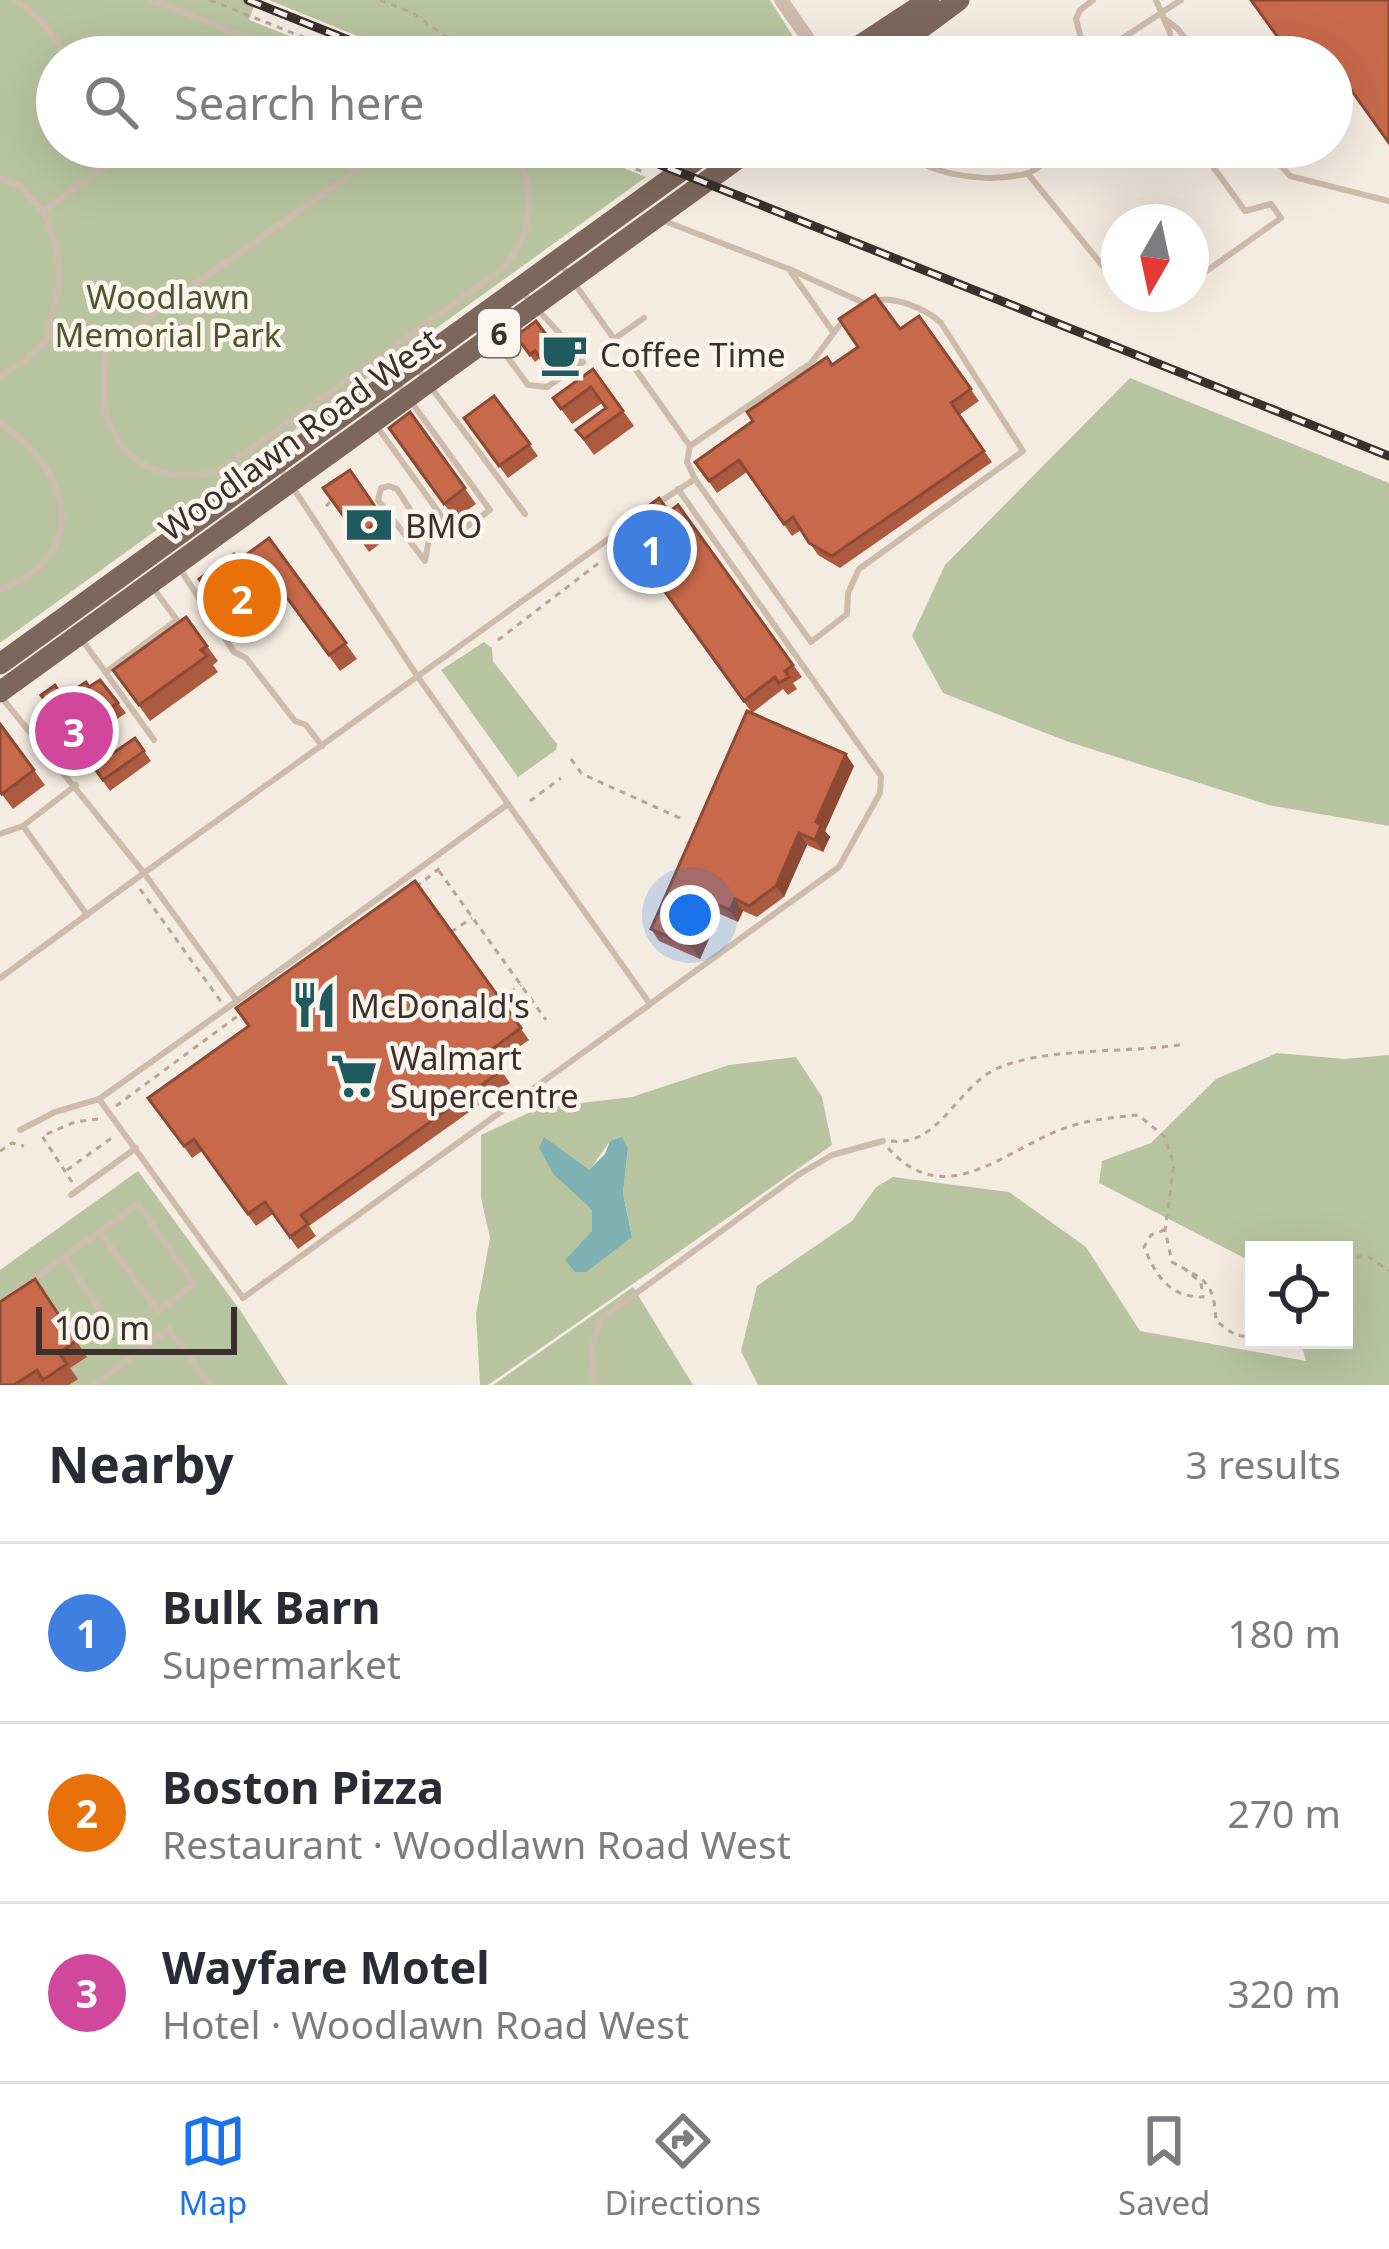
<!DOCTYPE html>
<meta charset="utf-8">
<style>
:root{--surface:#fff;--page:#f7f7f7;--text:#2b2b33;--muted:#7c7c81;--line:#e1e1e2;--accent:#1a73e8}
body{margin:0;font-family:"Noto Sans",sans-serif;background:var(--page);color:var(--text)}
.controls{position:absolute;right:36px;bottom:36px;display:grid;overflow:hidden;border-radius:0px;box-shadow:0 12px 48px #0002}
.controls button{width:108px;height:108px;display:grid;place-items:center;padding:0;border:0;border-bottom:3px solid var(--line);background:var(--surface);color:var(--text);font:60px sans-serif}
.compass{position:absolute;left:1101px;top:204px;width:108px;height:108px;border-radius:50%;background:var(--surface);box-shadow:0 12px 48px #0002;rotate:189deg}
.scale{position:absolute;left:36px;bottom:30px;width:201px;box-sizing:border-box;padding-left:12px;border:6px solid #3b302b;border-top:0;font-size:33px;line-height:42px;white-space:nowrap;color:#3b302b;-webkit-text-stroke:9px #fbf5ee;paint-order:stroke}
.you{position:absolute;left:690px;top:915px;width:42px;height:42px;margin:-30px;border:9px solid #fff;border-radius:50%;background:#1a73e8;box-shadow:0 0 0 18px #1a73e833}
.badge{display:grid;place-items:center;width:78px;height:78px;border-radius:50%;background:var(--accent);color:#fff;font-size:39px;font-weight:700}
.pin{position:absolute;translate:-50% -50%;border:6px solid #fff;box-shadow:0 3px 12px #0006}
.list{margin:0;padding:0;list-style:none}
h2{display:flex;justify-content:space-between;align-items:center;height:156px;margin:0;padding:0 48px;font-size:51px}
h2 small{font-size:39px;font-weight:400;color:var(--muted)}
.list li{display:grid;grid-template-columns:78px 1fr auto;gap:36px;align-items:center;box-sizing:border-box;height:180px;padding:0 48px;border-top:3px solid var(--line)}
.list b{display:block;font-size:45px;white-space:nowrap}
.list p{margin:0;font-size:39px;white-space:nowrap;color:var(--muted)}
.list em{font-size:39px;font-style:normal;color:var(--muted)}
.icon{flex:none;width:66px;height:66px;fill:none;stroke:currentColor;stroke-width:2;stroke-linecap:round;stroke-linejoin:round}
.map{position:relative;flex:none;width:1389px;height:1385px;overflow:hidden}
.search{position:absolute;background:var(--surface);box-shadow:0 12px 48px #0002;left:36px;right:36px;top:36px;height:132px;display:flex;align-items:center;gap:30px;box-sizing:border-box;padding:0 42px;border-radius:66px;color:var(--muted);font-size:45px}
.sheet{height:696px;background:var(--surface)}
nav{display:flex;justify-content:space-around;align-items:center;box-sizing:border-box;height:168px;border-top:3px solid var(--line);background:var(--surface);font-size:33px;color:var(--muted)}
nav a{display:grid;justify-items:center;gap:6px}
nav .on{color:var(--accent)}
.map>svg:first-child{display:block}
.green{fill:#b8c4a0;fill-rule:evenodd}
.water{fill:#7fb0b2}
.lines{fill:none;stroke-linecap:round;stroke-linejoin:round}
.path{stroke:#b9a596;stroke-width:3;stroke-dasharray:6 6;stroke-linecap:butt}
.lane{stroke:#cdbbac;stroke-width:6}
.street{stroke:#cdbbac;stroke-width:14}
.primary{stroke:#7d675c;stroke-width:21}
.rail-casing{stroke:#3b302b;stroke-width:9}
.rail{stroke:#fbf5ee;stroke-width:4.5;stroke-dasharray:14;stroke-linecap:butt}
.wall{fill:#ac5a40}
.shaded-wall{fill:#8c4a34}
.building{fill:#c8694b;stroke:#8c4a34;stroke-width:3}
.labels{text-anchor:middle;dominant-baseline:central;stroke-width:9;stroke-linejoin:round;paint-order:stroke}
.shield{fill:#fbf5ee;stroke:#756b66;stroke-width:3}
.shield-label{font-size:30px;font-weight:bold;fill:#3b302b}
.park-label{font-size:33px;fill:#4a5a2e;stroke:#fbf5ee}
.poi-label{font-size:33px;fill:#3b302b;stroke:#fbf5ee;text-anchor:start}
.street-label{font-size:33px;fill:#3b302b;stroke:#fbf5ee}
</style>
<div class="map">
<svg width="1389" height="1385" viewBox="0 0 1389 1385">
<rect width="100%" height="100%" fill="#f4ebe1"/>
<g class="green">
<polygon points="0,0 256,0 249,20 343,57 57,57 57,147 570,147 646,177 0,643"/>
<polygon points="269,0 770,0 804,54 409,57"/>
<polygon points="1130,378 1389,483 1389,826 1269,805 1069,742 943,693 912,636 945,565"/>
<polygon points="484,642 492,648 493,661 557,744 556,750 518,777 441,670"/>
<polygon points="1277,1053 1344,1059 1389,1055 1389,1385 758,1385 741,1351 757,1286 852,1221 876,1187 893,1177 1009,1192 1086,1247 1140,1331 1306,1361 1300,1340 1344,1340 1344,1250 1254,1250 1254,1263 1099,1183 1102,1161 1151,1143 1216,1079"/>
<path d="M796,1057L822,1097L832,1145L488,1385H480L476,1314L490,1238L481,1198V1135L539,1108L632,1097L729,1065ZM544,1138L589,1171L610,1141L628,1149L623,1193L632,1236L566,1260L592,1231V1210L554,1175Z"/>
<polygon points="138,1171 242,1313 288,1385 0,1385 0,1270"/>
<polygon points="633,1287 693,1385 493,1385"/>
</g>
<polygon class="water" points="544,1137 589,1170 605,1154 610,1141 622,1137 628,1148 623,1193 632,1237 586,1272 575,1272 565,1260 592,1231 592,1210 554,1175 539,1148"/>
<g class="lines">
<g class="path">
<polyline points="210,0 353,57"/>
<polyline points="380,0 411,12 445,36 513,57"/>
<polyline points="580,147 646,173"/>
<polyline points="326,506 330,502"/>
<polyline points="618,548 626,541"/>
<polyline points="498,640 600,562"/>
<polyline points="571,759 582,774 682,819"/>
<polyline points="530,801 561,778"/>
<polyline points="439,871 546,1020"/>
<polyline points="416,887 441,867"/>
<polyline points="140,889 222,1003"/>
<polyline points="451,932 472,918"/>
<polyline points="500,999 521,985"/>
<polyline points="116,1106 243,1012"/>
<path d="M891,1141C937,1147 955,1092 992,1071C1039,1046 1130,1054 1184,1044"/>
<path d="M888,1148C946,1213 1005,1149 1065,1128C1087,1120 1115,1117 1138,1115L1164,1136L1174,1164L1165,1230L1172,1262C1204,1280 1214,1280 1216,1321L1235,1335L1254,1338"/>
<polyline points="0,1151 12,1143 24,1146"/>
<polyline points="67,1170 113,1137"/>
<polyline points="72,1182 42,1136 75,1122 98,1119"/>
<path d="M1165,1230L1151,1235L1144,1247C1156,1276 1169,1297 1203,1297L1201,1283L1185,1269"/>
<polyline points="1344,1259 1367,1256 1389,1271"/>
</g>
<g class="lane">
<polyline points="16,0 40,20 68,57"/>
<polyline points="152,0 295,57"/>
<polyline points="1093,0 1080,10 1076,19 1082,42 1098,50 1109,47 1181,0"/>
<polyline points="1156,0 1170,33 1173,57"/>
<polyline points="1166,20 1178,29 1199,57"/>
<polyline points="1195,52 1221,40 1236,48 1237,57"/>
<polyline points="264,57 275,49"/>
<polyline points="95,147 98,171"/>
<path d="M894,147C928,174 981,184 1025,174C1038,171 1053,155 1065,147"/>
<polyline points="1265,147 1290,176 1389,201"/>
<polyline points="351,169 357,147"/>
<polyline points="1028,174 1119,286"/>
<polyline points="0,178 20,186 43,211 133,147"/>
<path d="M43,211C53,234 62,263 59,288C56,306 47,317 50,336"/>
<polyline points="664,221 789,269 866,304"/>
<path d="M560,263L690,446L687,462L695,479L811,642L847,614L848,593L859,569L1023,451L941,323C925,308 893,295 871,301"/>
<polyline points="791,272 833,332"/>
<polyline points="1191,282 1281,218 1271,204 1245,211 1199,147"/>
<polyline points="1135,294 1158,306 1175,294"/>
<path d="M480,320L528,385L547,387L583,362C565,336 542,317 522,291"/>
<polyline points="614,339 644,318"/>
<path d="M105,348C105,370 101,395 107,416C122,468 176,488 224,468L493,276C534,242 542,190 509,147"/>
<polyline points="416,367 525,514"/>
<polyline points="0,376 21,364 50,336 105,348 389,147"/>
<path d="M0,423C12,433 27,442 36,454C81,512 66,564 0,590"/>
<polyline points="378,428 455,535 490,510 396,381"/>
<polyline points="690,446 811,363 845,318"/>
<polyline points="278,465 418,677 650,1004 839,867 880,793 881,776 678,489"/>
<polygon points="389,486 397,489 429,539 425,561 378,500 381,488"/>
<polyline points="658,503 695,479"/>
<polyline points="180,569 234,652 246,658 295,721 306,725 322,746"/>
<polyline points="83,641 154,740"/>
<polyline points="106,672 177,620 153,588"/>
<polyline points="508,804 237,1001 144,873 628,525"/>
<polyline points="23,826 87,915"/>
<polyline points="0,834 23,826 76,785"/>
<polyline points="0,978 144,873 2,698"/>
<polyline points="99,1099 243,1298 649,1005"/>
<polyline points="20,1130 55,1112 99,1099 237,1001"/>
<polyline points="71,1195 136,1148"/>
<polyline points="64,1257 109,1324"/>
<polyline points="0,1303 138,1204 194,1284 158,1311 100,1232"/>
<polyline points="94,1385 169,1329 210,1385"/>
<polyline points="594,1385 592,1345 601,1319 798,1175 832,1155 883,1141"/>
</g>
<polyline class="street" points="781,0 821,57"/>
<g class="primary">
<polyline points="842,57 929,0"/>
<polyline points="882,57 959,0"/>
<polyline points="0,664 714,147"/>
<polyline points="0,692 754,147"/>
</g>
<defs>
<g id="rail">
<polyline points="248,0 391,57"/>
<polyline points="616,147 1389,456"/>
</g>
</defs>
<use href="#rail" class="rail-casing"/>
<use href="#rail" class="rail"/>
</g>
<g class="wall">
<polygon points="1389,0 1343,78 1332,85 1332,57"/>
<polygon points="919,316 979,401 959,415 992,462 840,568 818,555 801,530 792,536 747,472 717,493 695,462 832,365 900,329"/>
<polygon points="516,336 550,340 554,337 570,357 550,372 540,358 535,362"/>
<polygon points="593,369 634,426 594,455 576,430 606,408 602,403 572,424 553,398"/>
<polygon points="494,396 538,456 508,478 464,418"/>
<polygon points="410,412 476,504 455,519 389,428"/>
<polygon points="350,470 394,533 369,552 323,488"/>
<polygon points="678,505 802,677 793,683 797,689 788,695 783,689 752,713 619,528 669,512"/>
<polygon points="269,538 357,659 340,671 288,599 239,634 215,607 204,592 239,560"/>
<polygon points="186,617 218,661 213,665 218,672 150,721 113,670"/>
<polygon points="100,680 126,713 88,739 103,760 135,738 151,761 110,791 41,695 63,697 89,687"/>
<polygon points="0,724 45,785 13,809 0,792"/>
<polygon points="854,766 825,831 830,837 823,852 807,845 784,897 757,917 743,911 738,922 720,914 700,959 659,941 651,929"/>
<polygon points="415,881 529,1040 496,1063 510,1083 309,1226 316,1236 298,1249 273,1214 256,1226 202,1151 192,1158 148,1098 249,1026"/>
<polygon points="35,1279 87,1357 70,1368 78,1379 69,1385 0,1385"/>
</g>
<g class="shaded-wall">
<polygon points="846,754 854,766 825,831 830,837 823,852 815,840 816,822"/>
<polygon points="799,833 807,845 784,897 776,886"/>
<polygon points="735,899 743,911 738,922 730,910"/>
<polygon points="711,902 720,914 700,959 692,947"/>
</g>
<g class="building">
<polygon points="1251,0 1389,0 1389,143 1334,66 1332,68 1332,57 1292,57"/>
<polygon points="875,295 900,329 919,316 971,389 951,403 984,451 832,556 809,543 793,517 784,524 739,460 709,481 695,462 753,421 747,412 827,357 832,365 858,347 839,319"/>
<polygon points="536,321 550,340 554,337 565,350 545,364 535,351 530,355 516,336"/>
<polygon points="593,369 623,411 584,439 576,430 606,408 591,387 561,409 553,398"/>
<polygon points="494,396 530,444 499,466 464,418"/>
<polygon points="410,412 465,488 444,504 389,428"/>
<polygon points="350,470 383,518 358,536 323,488"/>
<polygon points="659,498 669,512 678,505 793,665 785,671 789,677 779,683 775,677 744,701 619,528"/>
<polygon points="269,538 346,643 329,655 277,584 228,618 204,592 207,589 199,579 234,554 239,560"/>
<polygon points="186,617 207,646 201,650 207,656 139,705 113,670"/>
<polygon points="100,680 118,703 80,728 103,760 135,738 144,751 103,780 41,695 55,685 63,697 86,682 89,687"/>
<polygon points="747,711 846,754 816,822 821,825 815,840 799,833 776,886 749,906 735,899 730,910 711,902 692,947 651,929"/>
<polygon points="0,724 34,770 2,794 0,791"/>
<polygon points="415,881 521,1028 488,1052 501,1071 301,1215 308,1224 290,1237 265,1202 248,1214 194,1139 184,1146 148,1098 249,1026 236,1008"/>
<polygon points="35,1279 76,1341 59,1353 67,1364 43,1380 37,1370 14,1385 0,1385 0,1302"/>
</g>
<defs>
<symbol id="cafe-bare" viewBox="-9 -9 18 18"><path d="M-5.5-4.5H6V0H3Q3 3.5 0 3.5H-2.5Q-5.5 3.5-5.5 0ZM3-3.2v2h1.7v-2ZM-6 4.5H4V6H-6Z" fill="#1f5a5e" stroke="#fbf5ee" stroke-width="2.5" paint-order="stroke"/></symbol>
<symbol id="bank-bare" viewBox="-9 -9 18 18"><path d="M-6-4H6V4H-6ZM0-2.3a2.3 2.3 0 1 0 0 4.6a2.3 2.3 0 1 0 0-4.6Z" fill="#1f5a5e" stroke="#fbf5ee" stroke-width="2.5" paint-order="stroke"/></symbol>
<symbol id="restaurant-bare" viewBox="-9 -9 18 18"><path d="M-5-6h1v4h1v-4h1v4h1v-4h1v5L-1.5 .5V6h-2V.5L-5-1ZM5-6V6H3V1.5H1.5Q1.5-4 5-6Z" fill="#1f5a5e" stroke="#fbf5ee" stroke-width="2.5" paint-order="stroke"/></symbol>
<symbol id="supermarket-bare" viewBox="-9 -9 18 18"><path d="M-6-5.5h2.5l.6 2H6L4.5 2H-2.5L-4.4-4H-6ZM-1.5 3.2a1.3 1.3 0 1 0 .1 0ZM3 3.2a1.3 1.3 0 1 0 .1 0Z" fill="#1f5a5e" stroke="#fbf5ee" stroke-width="2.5" paint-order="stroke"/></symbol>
</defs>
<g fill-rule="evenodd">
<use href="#cafe-bare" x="531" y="321" width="66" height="66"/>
<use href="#bank-bare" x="336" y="492" width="66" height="66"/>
<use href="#restaurant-bare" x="281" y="972" width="66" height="66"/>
<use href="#supermarket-bare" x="321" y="1043" width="66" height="66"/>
</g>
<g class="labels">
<rect class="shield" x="478" y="309" width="42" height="48" rx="9"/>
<g class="shield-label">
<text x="499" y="333">6</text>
</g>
<g class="park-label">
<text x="168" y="296">Woodlawn<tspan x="168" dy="38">Memorial Park</tspan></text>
</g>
<g class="poi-label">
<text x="600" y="354">Coffee Time</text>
<text x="405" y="525">BMO</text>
<text x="350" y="1005">McDonald's</text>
<text x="390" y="1057">Walmart<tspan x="390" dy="38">Supercentre</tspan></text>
</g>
<g class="street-label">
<text transform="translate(299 434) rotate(-36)">Woodlawn Road West</text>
</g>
</g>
</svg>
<div class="controls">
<button><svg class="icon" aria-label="locate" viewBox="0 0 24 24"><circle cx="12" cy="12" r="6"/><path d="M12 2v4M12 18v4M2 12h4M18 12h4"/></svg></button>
</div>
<svg class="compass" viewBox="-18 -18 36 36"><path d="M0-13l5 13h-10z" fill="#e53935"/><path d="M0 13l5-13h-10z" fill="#7c7c81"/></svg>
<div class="scale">100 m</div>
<div class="you"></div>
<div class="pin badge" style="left:652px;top:549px;background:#3f7fe0">1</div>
<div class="pin badge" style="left:242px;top:598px;background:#e8710a">2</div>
<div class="pin badge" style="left:74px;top:731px;background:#d1479c">3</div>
<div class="search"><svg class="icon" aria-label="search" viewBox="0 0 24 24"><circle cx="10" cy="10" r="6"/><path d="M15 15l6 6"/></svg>Search here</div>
</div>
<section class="sheet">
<h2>Nearby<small>3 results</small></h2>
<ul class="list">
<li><span class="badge" style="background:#3f7fe0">1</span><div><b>Bulk Barn</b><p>Supermarket</p></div><em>180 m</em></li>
<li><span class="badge" style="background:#e8710a">2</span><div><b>Boston Pizza</b><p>Restaurant · Woodlawn Road West</p></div><em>270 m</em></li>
<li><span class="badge" style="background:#d1479c">3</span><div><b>Wayfare Motel</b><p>Hotel · Woodlawn Road West</p></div><em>320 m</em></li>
</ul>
</section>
<nav>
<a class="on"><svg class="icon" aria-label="map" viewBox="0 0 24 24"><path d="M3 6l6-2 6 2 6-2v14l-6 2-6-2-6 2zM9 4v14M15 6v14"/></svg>Map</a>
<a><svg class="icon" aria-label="directions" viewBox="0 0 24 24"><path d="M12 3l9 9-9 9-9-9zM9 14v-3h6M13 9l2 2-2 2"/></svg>Directions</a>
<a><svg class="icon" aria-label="saved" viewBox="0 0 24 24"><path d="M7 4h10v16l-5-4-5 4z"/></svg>Saved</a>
</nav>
